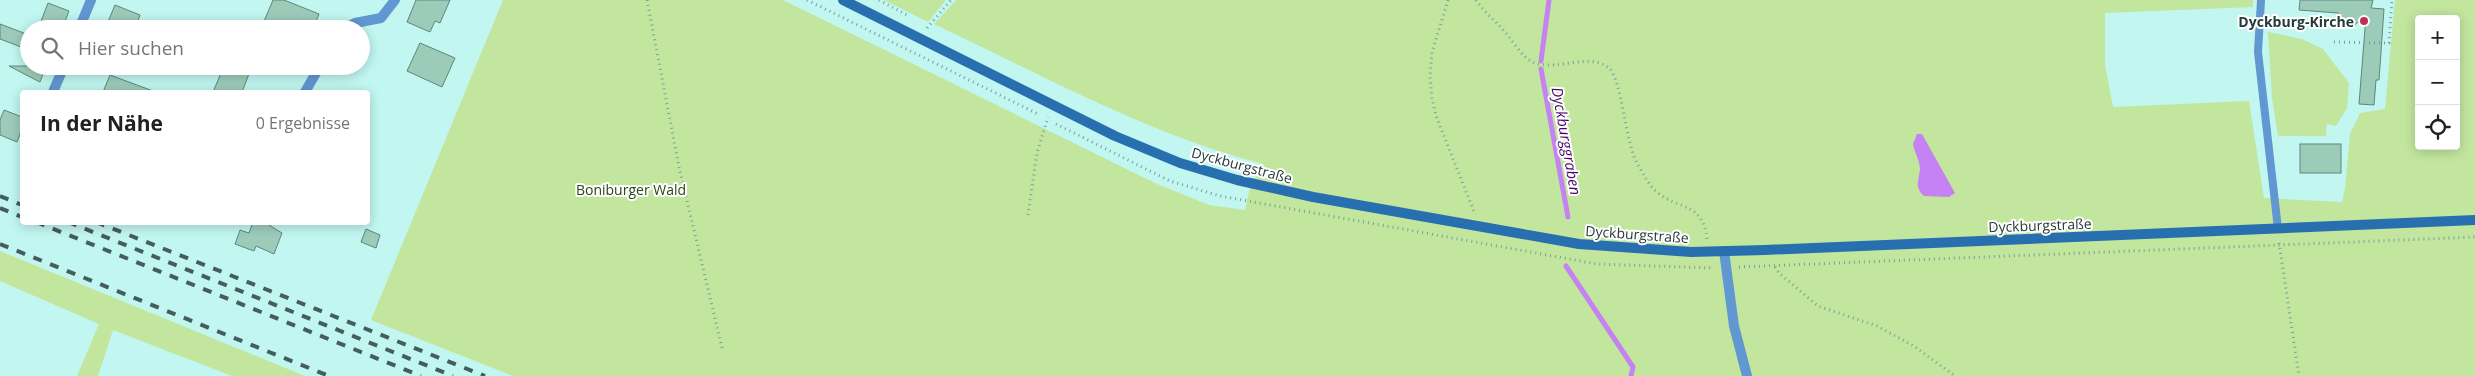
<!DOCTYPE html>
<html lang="de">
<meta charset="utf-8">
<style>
:root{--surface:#fff;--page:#f2f2f2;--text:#202124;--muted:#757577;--line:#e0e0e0}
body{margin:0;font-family:"Open Sans",sans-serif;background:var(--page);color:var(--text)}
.controls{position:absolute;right:15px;top:15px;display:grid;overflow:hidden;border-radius:5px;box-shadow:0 2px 12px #0003}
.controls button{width:45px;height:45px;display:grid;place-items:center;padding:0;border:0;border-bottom:1px solid var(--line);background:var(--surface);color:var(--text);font:25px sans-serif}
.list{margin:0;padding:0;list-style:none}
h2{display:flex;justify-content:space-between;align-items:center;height:65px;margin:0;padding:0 20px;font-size:21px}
h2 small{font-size:16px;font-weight:400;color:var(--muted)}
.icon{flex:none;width:28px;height:28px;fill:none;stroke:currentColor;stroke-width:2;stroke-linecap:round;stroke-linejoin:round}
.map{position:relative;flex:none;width:2475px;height:376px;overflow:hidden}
.search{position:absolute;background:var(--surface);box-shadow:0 2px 12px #0003;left:20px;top:20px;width:350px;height:55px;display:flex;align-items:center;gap:12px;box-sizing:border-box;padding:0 18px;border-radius:28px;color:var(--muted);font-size:19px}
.panel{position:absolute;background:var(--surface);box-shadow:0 2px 12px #0003;left:20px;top:90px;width:350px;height:135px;border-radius:5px}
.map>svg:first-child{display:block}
.green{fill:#c2e69e;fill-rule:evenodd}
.water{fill:#c482f2}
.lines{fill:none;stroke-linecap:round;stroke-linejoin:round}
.stream{stroke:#c482f2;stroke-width:5}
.building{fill:#9dcbba;stroke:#5c8878}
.path{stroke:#79a09c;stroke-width:3;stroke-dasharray:1 4;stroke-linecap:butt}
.lane{stroke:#6198d1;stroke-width:8}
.street{stroke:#6198d1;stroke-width:10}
.secondary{stroke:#286fb0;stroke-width:10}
.rail{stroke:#435e5c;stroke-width:4;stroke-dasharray:9 9;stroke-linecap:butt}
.poi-dot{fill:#be2e55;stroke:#fff;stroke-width:2}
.labels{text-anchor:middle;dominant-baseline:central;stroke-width:4;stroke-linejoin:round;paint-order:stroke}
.poi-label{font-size:14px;font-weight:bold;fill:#253a39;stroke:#fff;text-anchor:end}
.street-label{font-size:14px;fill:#253a39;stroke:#fff}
.park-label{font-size:14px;fill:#2e4412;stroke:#fff}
.water-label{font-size:15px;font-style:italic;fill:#4a026c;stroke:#fff}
</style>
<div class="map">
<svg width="2475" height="376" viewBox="0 0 2475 376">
<rect width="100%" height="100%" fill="#c1f6f1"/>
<g class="green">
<path d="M503,0H783L1157,184L1209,205L1245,210L1250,187L1263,164C1147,134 1042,75 934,24L956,0H2253V7L2105,13V65L2113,107L2249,101L2264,198L2342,202L2345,188L2350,134L2360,113L2385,109L2395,0H2475V376H513L371,320ZM2419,19H2456V146H2419Z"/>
<polygon points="884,0 946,0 928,22"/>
<polygon points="2268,32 2302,39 2323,49 2349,83 2347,108 2336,126 2327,124 2326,136 2278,136 2272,98"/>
<polygon points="0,251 305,376 232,376 113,330 98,376 77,376 99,324 0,281"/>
</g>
<path class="water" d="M1917,134H1922L1955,193L1949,197L1924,196C1914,187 1919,180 1920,169C1920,161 1914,151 1913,144Z"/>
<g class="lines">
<g class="stream">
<polyline points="1541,61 1549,0"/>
<polyline points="1541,69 1568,217"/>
<polyline points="1566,266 1633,367 1631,376"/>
</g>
</g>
<g class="building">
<polygon points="273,0 284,0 319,14 313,29 269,29 262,26"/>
<polygon points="416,0 450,0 440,23 435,21 430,32 407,22"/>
<polygon points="2300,0 2373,0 2371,8 2384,9 2379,80 2376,80 2374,105 2359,104 2366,16 2352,27 2338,13 2299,10"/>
<polygon points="48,3 69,11 62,29 38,29"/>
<polygon points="115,5 140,15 135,29 105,29"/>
<polygon points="0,24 29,35 29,50 0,39"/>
<polygon points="420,43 455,58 442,87 407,71"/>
<polygon points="9,66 46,66 40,82"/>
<polygon points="224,66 252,66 242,92 213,92"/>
<polygon points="110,75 153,91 153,92 103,92"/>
<polygon points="4,110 22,117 22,129 17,142 0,135 0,120"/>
<rect x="2300" y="144" width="41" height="29"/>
<polygon points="253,222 264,222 282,233 274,254 256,246 254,251 235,244 240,230 249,233"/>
<polygon points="366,229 380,235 376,248 361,242"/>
</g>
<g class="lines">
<g class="path">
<polyline points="647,0 679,167 722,348"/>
<polyline points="807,0 1040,115"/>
<polyline points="879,0 909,16"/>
<polyline points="1448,0 1432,52 1430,77 1432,98 1436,116 1475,214"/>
<path d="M1476,0C1484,12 1495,20 1504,31C1514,41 1521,58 1535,63C1558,71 1589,52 1609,68C1622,79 1625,143 1638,165C1644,175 1649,186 1658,193C1679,210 1703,202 1707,239"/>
<polyline points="927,28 951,0"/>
<polyline points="2334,42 2389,43 2392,0"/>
<polyline points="1056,124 1170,181 1220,196 1597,264 1713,268"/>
<polyline points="1028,215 1037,153 1048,117"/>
<polyline points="2279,243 2299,376"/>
<polyline points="1739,267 2475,237"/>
<polyline points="1775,267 1779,273 1818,306 1877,326 1914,346 1955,376"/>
</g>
<polyline class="lane" points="2261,0 2258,52 2278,229"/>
<g class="street">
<polyline points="79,29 91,0"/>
<polyline points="344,29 355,23 381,18 395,0"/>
<polyline points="53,92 64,66"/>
<polyline points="305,92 320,66"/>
<polyline points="1724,251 1734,326 1747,376"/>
</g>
<polyline class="secondary" points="843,0 1115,136 1180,163 1237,180 1313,197 1579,244 1691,252 1765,250 2475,220"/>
<g class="rail">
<polyline points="0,196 22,205"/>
<polyline points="0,208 22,217"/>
<polyline points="36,222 421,376"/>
<polyline points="68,222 453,376"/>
<polyline points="96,222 485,376"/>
<polyline points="0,244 329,376"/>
</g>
</g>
<circle class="poi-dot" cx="2364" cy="21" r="5"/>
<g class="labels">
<g class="poi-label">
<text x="2354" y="21">Dyckburg-Kirche</text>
</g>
<g class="street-label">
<text transform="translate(1242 165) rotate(15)">Dyckburgstraße</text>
<text transform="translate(2040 225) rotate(-2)">Dyckburgstraße</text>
<text transform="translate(1637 234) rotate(4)">Dyckburgstraße</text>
</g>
<g class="park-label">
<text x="631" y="189">Boniburger Wald</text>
</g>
<g class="water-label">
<text transform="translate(1567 141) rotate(80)">Dyckburggraben</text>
</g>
</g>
</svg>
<div class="controls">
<button>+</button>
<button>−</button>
<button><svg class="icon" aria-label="locate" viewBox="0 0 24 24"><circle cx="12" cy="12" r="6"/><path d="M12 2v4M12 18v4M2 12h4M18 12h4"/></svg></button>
</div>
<div class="search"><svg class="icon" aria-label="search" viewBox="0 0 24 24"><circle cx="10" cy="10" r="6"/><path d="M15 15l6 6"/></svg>Hier suchen</div>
<section class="panel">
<h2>In der Nähe<small>0 Ergebnisse</small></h2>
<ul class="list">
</ul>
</section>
</div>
